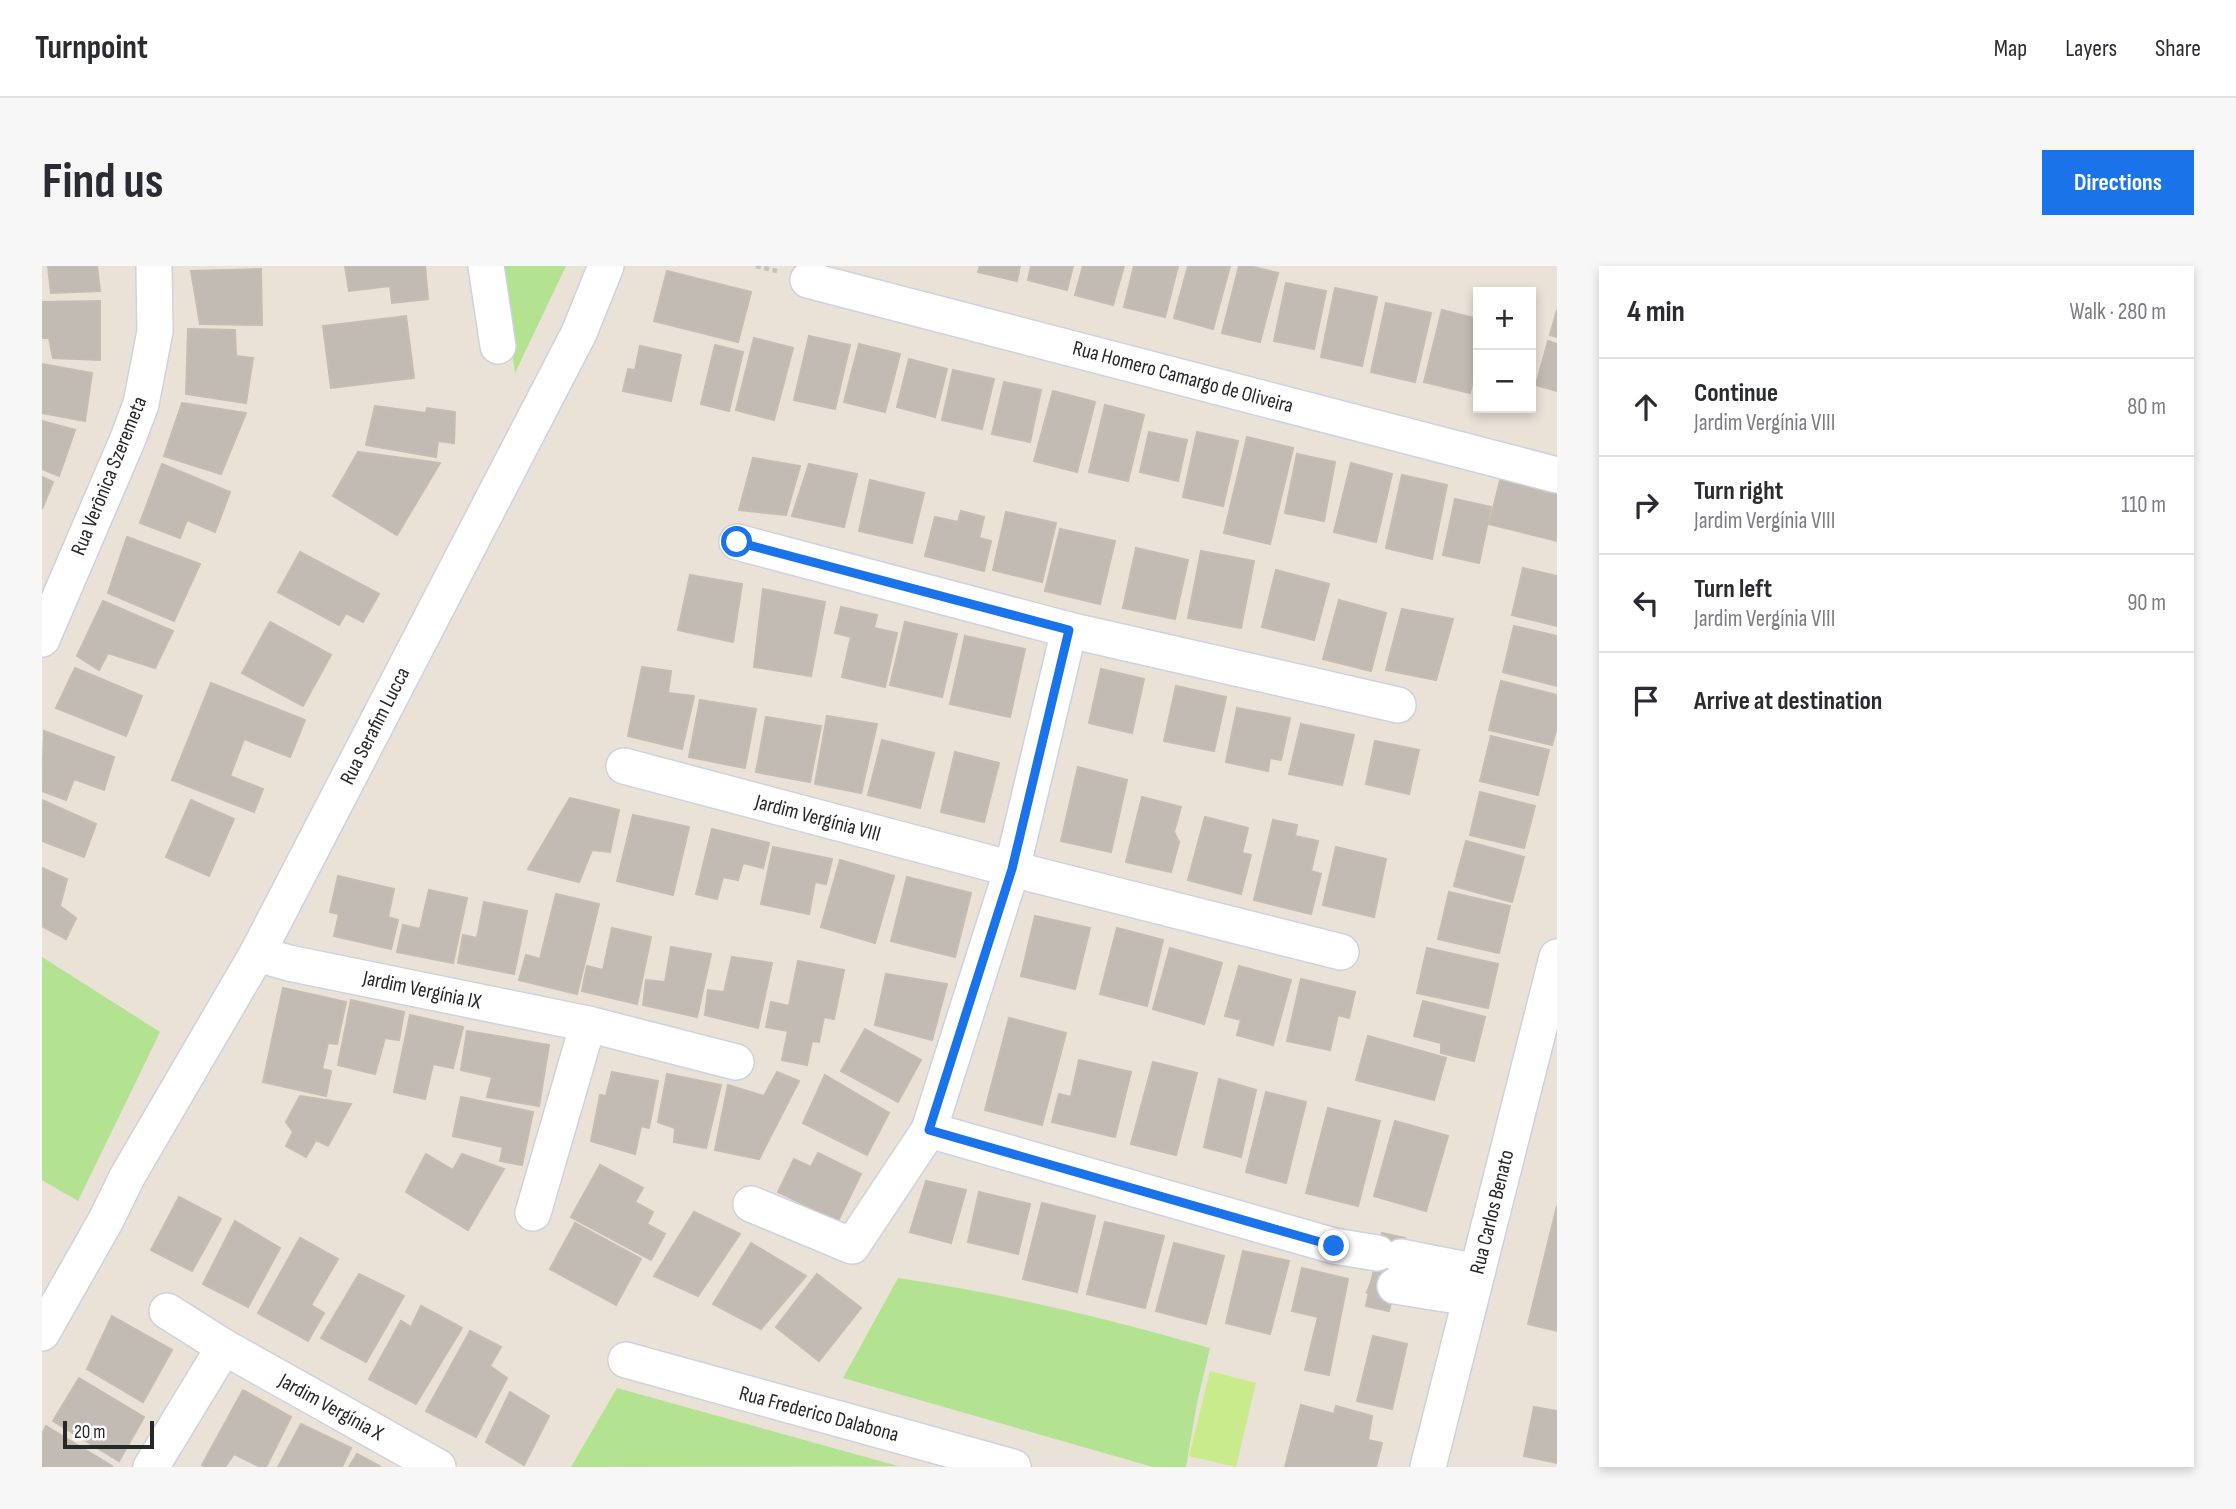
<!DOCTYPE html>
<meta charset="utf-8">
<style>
:root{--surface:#fff;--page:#f7f7f7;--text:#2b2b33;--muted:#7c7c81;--line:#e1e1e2;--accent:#1a73e8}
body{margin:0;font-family:"Sofia Sans Condensed",sans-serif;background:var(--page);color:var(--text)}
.controls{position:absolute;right:21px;top:21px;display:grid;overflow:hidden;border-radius:0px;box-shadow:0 4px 10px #0003}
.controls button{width:63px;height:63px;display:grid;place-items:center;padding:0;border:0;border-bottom:2px solid var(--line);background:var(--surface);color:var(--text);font:35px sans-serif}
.scale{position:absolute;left:21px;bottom:18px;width:91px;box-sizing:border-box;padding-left:7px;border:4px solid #272727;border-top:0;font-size:19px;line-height:24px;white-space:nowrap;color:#272727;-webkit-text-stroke:5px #fff;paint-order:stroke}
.stop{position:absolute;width:21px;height:21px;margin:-16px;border:5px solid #1a73e8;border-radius:50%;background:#fff}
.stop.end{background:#1a73e8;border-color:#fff;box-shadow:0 2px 7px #0008}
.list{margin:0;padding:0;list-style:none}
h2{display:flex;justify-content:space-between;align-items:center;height:91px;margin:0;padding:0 28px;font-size:30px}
h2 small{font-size:23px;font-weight:400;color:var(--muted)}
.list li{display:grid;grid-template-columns:46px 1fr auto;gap:21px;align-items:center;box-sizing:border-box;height:98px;padding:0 28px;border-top:2px solid var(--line)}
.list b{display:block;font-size:26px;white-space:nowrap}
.list p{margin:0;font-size:23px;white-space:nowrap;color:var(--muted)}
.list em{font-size:23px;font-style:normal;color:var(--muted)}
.icon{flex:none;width:38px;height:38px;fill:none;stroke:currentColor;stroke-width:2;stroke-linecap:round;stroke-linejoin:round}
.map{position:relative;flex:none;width:1515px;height:1201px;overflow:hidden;border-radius:0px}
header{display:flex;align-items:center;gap:42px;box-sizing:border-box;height:98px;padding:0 35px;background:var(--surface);border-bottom:2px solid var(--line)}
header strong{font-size:33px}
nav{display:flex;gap:38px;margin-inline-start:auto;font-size:24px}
.intro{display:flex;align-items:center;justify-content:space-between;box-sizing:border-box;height:168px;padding:0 42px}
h1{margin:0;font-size:49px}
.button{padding:18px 32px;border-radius:0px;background:var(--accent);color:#fff;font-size:24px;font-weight:700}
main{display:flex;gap:42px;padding:0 42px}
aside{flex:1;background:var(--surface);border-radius:0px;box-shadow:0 4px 10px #0003}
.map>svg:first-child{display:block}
.green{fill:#b3e391}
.pitch{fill:#caeb8c}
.building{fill:#c2bbb4;stroke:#c5bdb2;stroke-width:2}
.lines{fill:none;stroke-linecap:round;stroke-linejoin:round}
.street-tunnel{stroke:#c3bcb4;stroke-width:35;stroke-dasharray:35 18;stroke-linecap:butt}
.street-casing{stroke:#cdd2e1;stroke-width:38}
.path{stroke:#c3c3c3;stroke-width:4.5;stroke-dasharray:5 3.5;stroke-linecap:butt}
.street{stroke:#fff;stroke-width:35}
.route{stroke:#1a73e8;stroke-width:9}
.labels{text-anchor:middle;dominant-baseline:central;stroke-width:5;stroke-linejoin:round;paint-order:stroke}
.street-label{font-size:21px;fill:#272727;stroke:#fff}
</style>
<header>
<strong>Turnpoint</strong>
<nav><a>Map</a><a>Layers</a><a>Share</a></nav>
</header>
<div class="intro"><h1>Find us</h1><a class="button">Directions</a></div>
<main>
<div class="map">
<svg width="1515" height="1201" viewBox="0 0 1515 1201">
<rect width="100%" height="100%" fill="#eae1d7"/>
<g class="green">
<polygon points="458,0 524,0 473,107"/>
<polygon points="0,691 118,766 36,935 0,914"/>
<path d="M856,1012C962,1028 1066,1052 1168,1082L1155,1137L1144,1201H1111L801,1112Z"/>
<polygon points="575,1122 856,1200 529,1201"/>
</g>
<polygon class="pitch" points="1168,1105 1214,1117 1194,1201 1147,1190"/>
<g class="building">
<polygon points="6,0 55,0 58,25 9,27"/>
<polygon points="303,0 383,0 386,33 350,37 348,20 307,25"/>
<polygon points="938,0 978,0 975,15 936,6"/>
<polygon points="989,0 1031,0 1025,24 986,14"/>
<polygon points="1041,0 1082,0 1071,39 1033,29"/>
<polygon points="1092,0 1136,0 1123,51 1082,41"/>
<polygon points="1146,0 1188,0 1171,63 1132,52"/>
<polygon points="1197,0 1208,0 1236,7 1218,76 1180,67"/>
<polygon points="219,3 220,59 158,58 149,5"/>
<polygon points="625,5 709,26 696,76 612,55"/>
<polygon points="1244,17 1284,25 1272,83 1232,75"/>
<polygon points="1293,22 1335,31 1320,100 1279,91"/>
<polygon points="58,35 58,94 11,92 7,72 0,72 0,36"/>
<polygon points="1344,37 1389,47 1373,116 1329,106"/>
<polygon points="1400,44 1436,53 1436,92 1428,127 1382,116"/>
<polygon points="1515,44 1515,71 1508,69"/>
<polygon points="364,50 372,112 289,122 281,60"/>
<polygon points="146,63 193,64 194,90 211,92 204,137 144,128"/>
<polygon points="767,70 808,79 793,143 752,134"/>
<polygon points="712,72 751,82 732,154 694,144"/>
<polygon points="1506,75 1515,78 1515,125 1494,119"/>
<polygon points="817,78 858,88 843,146 802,136"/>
<polygon points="673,79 701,86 687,145 659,138"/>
<polygon points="598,80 639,89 629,135 581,125 586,103 593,104"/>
<polygon points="867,93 905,103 893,151 855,141"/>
<polygon points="0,98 50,107 43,155 0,147"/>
<polygon points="911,104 952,113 940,163 900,154"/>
<polygon points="962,116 999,124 988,176 950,168"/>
<polygon points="1011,125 1053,136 1035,206 992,195"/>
<polygon points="140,137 204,147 179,208 122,190"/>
<polygon points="1063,139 1102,149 1086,215 1047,206"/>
<polygon points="333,140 384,147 385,142 413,146 412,177 396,175 394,191 324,179"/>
<polygon points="0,155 33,164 17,210 0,203"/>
<polygon points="1107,166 1145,174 1136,215 1098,206"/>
<polygon points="1155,166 1196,175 1181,240 1141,231"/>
<polygon points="1205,171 1251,182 1228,278 1182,267"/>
<polygon points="316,186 398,197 355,269 291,230"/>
<polygon points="1255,188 1293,196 1282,255 1243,247"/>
<polygon points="711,192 758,200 744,249 697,244"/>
<polygon points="1309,197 1350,208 1334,276 1292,266"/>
<polygon points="120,198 188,226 173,266 145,254 138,272 98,257"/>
<polygon points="767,198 815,208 802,261 750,250"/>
<polygon points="1460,207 1515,221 1515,275 1447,258"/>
<polygon points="1360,209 1405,219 1390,293 1344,282"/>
<polygon points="0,211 11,216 0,243"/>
<polygon points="828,214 882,227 870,277 817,265"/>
<polygon points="1413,233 1449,241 1437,297 1401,289"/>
<polygon points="919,245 942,251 937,272 949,275 942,305 883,290 893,251 916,256"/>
<polygon points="964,246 1014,257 1000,316 951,304"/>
<polygon points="1018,263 1073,275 1058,338 1003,325"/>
<polygon points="85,271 158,298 132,355 66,327"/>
<polygon points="1094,282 1146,294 1133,353 1081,342"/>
<polygon points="1159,285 1212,295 1199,362 1146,352"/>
<polygon points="258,286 337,328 321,356 304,347 297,359 236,326"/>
<polygon points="1481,302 1515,310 1515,360 1470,349"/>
<polygon points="1234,304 1287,318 1272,374 1220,361"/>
<polygon points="648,309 700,318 691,376 636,364"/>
<polygon points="721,323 783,336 769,410 712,401"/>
<polygon points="1297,334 1344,347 1329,405 1281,393"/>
<polygon points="61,335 131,365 113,402 66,387 57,404 35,390"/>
<polygon points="799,341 835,349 832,362 855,367 843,421 800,411 809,371 793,367"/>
<polygon points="1360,343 1411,353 1394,414 1344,404"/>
<polygon points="228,356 289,389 261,440 200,407"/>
<polygon points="863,356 915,368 900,431 848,419"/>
<polygon points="1472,360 1515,370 1515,420 1461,406"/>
<polygon points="923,370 983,383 968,451 908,438"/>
<polygon points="600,401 629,405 626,427 652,430 640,483 586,470"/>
<polygon points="33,402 100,430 84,470 14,442"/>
<polygon points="1059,403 1102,413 1090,467 1047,457"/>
<polygon points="1459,415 1515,429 1515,461 1510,479 1447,464"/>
<polygon points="169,417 263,454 248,491 202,473 188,510 221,523 212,546 130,514"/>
<polygon points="1134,420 1184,431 1172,485 1122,475"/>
<polygon points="658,434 714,443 703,502 647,491"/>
<polygon points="1195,442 1248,452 1239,494 1228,492 1226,505 1184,496"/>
<polygon points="785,450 835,458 819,527 773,518"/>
<polygon points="724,451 779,460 768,516 714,506"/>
<polygon points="1259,458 1312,469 1300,519 1247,508"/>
<polygon points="2,465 72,491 62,524 32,513 24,534 0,525"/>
<polygon points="1449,470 1507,484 1496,529 1438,515"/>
<polygon points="840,474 892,487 878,542 826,529"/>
<polygon points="1333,475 1377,484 1367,528 1324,518"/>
<polygon points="913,486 957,497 942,556 899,546"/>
<polygon points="1036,501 1085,514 1069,586 1019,575"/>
<polygon points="1438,526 1493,540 1482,582 1428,569"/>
<polygon points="1100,531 1139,541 1132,566 1137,576 1129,606 1084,596"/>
<polygon points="528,532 577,544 568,586 550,584 537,616 486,603"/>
<polygon points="0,534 54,558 42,591 0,575"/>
<polygon points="149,534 192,553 167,610 124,591"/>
<polygon points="591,549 647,561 631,629 575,615"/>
<polygon points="1163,551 1206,562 1200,587 1209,589 1199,628 1146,614"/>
<polygon points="1231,554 1255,559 1253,570 1276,575 1269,605 1279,608 1269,648 1212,634"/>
<polygon points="670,563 727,577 721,602 701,597 696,614 681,611 675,633 654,628"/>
<polygon points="1424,575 1482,591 1470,636 1412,620"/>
<polygon points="731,581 790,593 784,618 773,616 767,648 719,638"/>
<polygon points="1294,581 1344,593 1332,651 1281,639"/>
<polygon points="798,594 852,610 833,677 779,661"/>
<polygon points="0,602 25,613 18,640 34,652 24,673 0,660"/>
<polygon points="296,610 352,623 346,651 356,654 349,683 292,670 297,648 288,646"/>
<polygon points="865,611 929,627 913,691 849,675"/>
<polygon points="387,624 425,632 411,697 355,686 361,659 378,663"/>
<polygon points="1407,626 1468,640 1457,687 1396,673"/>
<polygon points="514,628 557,638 535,728 477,714 484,689 498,693"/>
<polygon points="442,636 485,645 472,708 416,697 421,669 435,672"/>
<polygon points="993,650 1048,662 1033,723 979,710"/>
<polygon points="570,662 609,671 595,738 540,725 545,700 561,704"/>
<polygon points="1075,662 1121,674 1105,740 1058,728"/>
<polygon points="629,681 669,688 655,751 601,739 604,714 623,716"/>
<polygon points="1128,682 1180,697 1162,758 1111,743"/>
<polygon points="1385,682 1456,698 1446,742 1375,727"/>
<polygon points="690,691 730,697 716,762 663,749 666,724 682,726"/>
<polygon points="756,695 802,704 792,753 782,751 777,776 770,775 765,799 740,794 746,765 724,761 729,736 747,740"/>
<polygon points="1197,700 1249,714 1231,779 1195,769 1199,754 1183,750"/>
<polygon points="844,708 905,718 890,774 833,759"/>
<polygon points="1259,713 1313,726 1307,752 1296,749 1288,784 1245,775"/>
<polygon points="241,722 304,736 295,778 286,777 280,803 289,805 284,830 221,816"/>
<polygon points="309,734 362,746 357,774 343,772 333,808 296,799"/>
<polygon points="1381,735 1443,751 1432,795 1399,787 1399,777 1372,770"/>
<polygon points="368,749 421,761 411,802 391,798 383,833 352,826"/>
<polygon points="967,752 1024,767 1000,859 943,844"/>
<polygon points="823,763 879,794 856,836 799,805"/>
<polygon points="425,765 507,779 497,840 445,831 450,811 419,804"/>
<polygon points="1326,770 1404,792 1392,834 1314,814"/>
<polygon points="1037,794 1089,806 1073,871 1010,856 1017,828 1029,831"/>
<polygon points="1111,796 1155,807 1134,889 1089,878"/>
<polygon points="570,806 616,815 607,862 599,860 593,888 549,875 558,829 564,830"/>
<polygon points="735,806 757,815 717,893 673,884 686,819 722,830"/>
<polygon points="625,808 679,819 664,882 632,876 633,862 616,856"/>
<polygon points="783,809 847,847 825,889 761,857"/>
<polygon points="1177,813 1214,824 1199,891 1162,881"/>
<polygon points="1224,826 1264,836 1244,917 1204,906"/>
<polygon points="258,830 309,838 286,880 274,874 264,891 244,880 251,866 244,856"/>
<polygon points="419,831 491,846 480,899 458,895 461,881 411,870"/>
<polygon points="1286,842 1338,855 1316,940 1264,927"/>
<polygon points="1353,855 1406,870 1384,945 1332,930"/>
<polygon points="776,887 819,908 796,955 736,926 752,893 769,901"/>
<polygon points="384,888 411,904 420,888 462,903 426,964 364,926"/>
<polygon points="558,899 601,922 593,936 611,946 605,958 623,968 609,994 529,951"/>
<polygon points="884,915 924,924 909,977 868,966"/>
<polygon points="937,926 988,938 976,988 926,976"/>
<polygon points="137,931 179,953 150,1005 109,984"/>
<polygon points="1000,937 1053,950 1035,1026 981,1013"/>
<polygon points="1515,940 1515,1065 1486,1058"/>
<polygon points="652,946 698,968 656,1030 612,1010"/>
<polygon points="193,955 238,982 206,1041 161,1018"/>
<polygon points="1063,956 1122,970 1103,1042 1045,1028"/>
<polygon points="533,957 599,993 574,1039 508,1003"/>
<polygon points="1340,967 1363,972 1347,1045 1324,1040"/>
<polygon points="258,972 296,993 269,1039 282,1047 266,1075 216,1047"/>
<polygon points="709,977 764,1010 719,1063 671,1038"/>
<polygon points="1132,977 1182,990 1164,1058 1114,1045"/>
<polygon points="1201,985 1247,995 1228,1068 1184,1057"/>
<polygon points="1260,1002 1306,1013 1287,1109 1263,1104 1276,1051 1250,1045"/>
<polygon points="317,1008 362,1030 324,1096 279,1072"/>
<polygon points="775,1008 819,1042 777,1095 734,1061"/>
<polygon points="379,1040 420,1062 374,1138 327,1113 359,1055 369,1061"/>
<polygon points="70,1050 130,1084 101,1136 45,1103"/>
<polygon points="428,1065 459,1081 448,1100 465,1112 434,1171 384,1145"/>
<polygon points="1331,1070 1365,1078 1350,1143 1315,1135"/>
<polygon points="37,1112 102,1151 77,1195 11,1155"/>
<polygon points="201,1124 249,1151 224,1201 218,1201 192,1188 183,1201 164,1201 160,1199"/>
<polygon points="468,1126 507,1150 482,1199 444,1176"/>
<polygon points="1259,1139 1292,1148 1294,1140 1330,1150 1326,1174 1340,1177 1334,1201 1243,1201"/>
<polygon points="1492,1141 1515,1145 1515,1197 1482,1190"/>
<polygon points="259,1158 309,1182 300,1201 236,1201"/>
<polygon points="4,1160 70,1200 70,1201 0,1201 0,1168"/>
<polygon points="315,1188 339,1201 307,1201"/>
</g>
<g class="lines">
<polyline class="street-tunnel" points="1330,1011 1353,1020"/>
<defs>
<g id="street">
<polyline points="444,0 456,80"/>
<polyline points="766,14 1515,209"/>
<polyline points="695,276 1027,364 1356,439"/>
<polyline points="0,373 85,175 99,138 113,65 112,0"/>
<polyline points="582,500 970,603 1299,686"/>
<polyline points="215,688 247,697 546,758 694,796"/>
<polyline points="887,864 1292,980 1335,987"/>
<polyline points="709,938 810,980 887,864 970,603 1027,364"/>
<polyline points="491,947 546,758"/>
<polyline points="1359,991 1435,1006"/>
<polyline points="1353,1020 1428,1032"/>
<polyline points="125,1045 182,1081"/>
<polyline points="0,1067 64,954 85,911 215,688 537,67 564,0"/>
<polyline points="584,1094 971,1201"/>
<polyline points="109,1201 182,1081 396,1201"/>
<polyline points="1386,1201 1515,691"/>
</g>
</defs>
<use href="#street" class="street-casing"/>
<polyline class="path" points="714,0 735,5"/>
<use href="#street" class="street"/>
</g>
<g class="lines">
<polyline class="route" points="695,276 1027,364 970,603 887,864 1292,980"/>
</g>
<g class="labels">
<g class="street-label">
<text transform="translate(1141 111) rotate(15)">Rua Homero Camargo de Oliveira</text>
<text transform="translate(67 210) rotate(-68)">Rua Verônica Szeremeta</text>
<text transform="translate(333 460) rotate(-63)">Rua Serafim Lucca</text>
<text transform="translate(776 552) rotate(15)">Jardim Vergínia VIII</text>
<text transform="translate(380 724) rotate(12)">Jardim Vergínia IX</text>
<text transform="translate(1450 946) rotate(-76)">Rua Carlos Benato</text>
<text transform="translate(289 1141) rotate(29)">Jardim Vergínia X</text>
<text transform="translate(777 1148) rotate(15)">Rua Frederico Dalabona</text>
</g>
</g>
</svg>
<div class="controls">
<button>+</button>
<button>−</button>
</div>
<div class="scale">20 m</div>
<div class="stop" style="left:695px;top:276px"></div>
<div class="stop end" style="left:1292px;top:980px"></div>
</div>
<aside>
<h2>4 min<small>Walk · 280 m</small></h2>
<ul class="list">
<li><svg class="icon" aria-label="ahead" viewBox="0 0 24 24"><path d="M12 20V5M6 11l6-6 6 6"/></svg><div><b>Continue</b><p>Jardim Vergínia VIII</p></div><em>80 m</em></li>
<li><svg class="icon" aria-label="right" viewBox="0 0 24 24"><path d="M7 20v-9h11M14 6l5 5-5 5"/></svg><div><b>Turn right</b><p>Jardim Vergínia VIII</p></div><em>110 m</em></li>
<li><svg class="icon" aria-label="left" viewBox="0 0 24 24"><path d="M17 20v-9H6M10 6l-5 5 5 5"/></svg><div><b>Turn left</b><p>Jardim Vergínia VIII</p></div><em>90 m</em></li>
<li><svg class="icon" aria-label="arrive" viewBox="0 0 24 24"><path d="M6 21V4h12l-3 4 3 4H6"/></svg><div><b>Arrive at destination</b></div></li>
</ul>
</aside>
</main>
